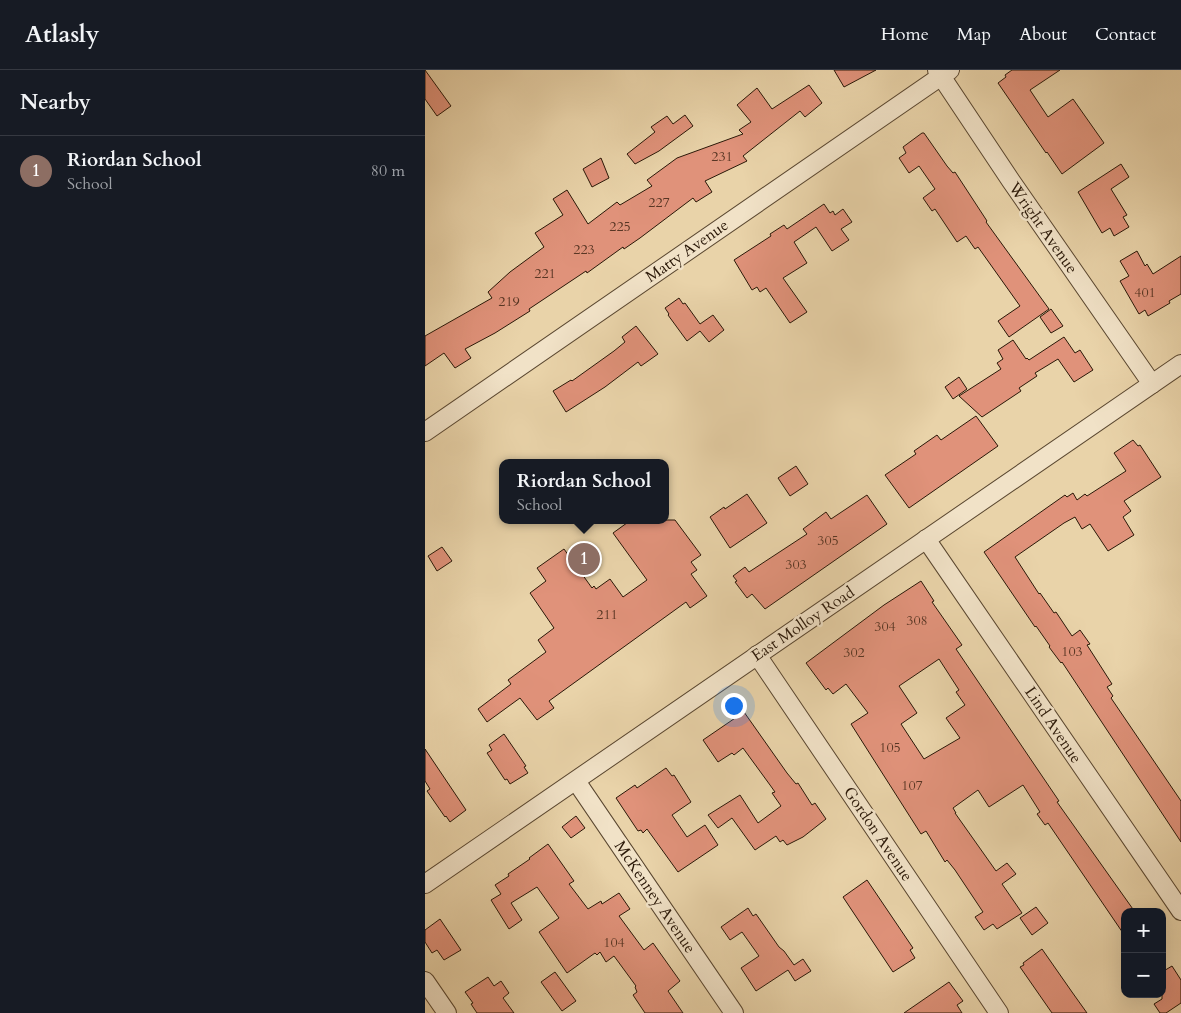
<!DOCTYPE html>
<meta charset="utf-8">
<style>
:root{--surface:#171b24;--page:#242831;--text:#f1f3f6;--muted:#9ea1a6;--line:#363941;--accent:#b45309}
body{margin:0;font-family:Cardo,serif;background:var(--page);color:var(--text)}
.controls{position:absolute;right:15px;bottom:15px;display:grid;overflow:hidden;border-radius:10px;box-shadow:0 5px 20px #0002}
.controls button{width:45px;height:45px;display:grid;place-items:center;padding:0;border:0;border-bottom:1px solid var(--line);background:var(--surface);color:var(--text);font:25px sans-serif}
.you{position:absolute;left:308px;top:635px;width:18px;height:18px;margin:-12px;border:4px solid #fff;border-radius:50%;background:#1a73e8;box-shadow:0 0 0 8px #1a73e833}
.badge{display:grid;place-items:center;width:32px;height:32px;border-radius:50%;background:var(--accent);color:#fff;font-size:16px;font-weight:700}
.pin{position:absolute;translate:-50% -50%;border:2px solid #fff;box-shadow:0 1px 5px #0006}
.popup{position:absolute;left:74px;top:389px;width:170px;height:65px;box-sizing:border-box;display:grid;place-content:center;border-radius:10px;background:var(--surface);filter:drop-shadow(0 1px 4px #0005);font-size:16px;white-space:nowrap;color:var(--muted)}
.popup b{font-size:19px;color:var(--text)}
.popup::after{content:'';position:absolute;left:50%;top:100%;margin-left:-10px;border:10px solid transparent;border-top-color:var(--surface)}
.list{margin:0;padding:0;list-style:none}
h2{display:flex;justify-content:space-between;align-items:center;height:65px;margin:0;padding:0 20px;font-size:21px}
h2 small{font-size:16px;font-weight:400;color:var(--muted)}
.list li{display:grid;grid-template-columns:32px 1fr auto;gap:15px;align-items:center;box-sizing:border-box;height:70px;padding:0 20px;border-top:1px solid var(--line)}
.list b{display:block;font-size:19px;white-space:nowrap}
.list p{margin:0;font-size:16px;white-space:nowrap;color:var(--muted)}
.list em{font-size:16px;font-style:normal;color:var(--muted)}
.map{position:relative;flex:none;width:756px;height:943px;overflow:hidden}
header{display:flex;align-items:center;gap:30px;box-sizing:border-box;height:70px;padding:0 25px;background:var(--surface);border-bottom:1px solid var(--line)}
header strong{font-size:24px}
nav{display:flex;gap:28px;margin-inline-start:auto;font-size:18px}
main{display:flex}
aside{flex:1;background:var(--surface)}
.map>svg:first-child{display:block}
.building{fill:#e0927a;stroke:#2a1808;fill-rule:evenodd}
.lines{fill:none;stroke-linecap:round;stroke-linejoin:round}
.minor-casing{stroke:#5a4730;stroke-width:20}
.minor{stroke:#f1e2c7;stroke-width:18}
.labels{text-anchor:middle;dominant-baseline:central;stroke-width:5;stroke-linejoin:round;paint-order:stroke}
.number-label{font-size:14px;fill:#583624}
.street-label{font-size:16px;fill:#2a1808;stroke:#f1e2c7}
</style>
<header>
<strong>Atlasly</strong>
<nav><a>Home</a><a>Map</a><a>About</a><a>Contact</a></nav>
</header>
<main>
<aside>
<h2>Nearby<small></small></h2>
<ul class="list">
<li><span class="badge" style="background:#8d6e63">1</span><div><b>Riordan School</b><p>School</p></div><em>80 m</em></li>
</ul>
</aside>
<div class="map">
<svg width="756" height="943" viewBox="0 0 756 943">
<rect width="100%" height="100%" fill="#e9d3a9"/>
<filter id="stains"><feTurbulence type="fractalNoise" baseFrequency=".004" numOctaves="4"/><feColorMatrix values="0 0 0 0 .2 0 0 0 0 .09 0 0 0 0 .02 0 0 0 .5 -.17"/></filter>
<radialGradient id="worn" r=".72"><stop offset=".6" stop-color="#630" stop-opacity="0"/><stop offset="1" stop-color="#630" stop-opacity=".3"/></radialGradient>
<g class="building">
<polygon points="0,0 26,36 12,46 0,29"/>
<polygon points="409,0 451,0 419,17"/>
<polygon points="587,0 635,0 605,20 623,47 648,29 679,73 637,104 622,82 621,83 573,13 581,7 580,5"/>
<polygon points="384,15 397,33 380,47 375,41 318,86 322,91 280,111 287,122 271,132 268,128 215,168 199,179 198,177 162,203 161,201 104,239 105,241 70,263 40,279 46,288 30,298 19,283 0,296 0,266 67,228 63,222 85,202 119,177 110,163 138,145 128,129 142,120 163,154 192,132 195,135 227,116 222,110 252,88 318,64 314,60 326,52 312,35 332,18 347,39"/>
<polygon points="260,45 268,56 234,81 210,94 202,84 230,62 226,57 242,46 248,54"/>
<polygon points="497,63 499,63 522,96 528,103 530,102 562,151 561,152 624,239 584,267 573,251 595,236 553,177 550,179 541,166 532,172 510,139 507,141 498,128 510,119 494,96 484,103 474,88 481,83 478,77"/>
<polygon points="176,88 184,108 167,117 158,99"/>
<polygon points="696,94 704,107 686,119 702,145 698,147 704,157 689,166 685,158 677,163 653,122"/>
<polygon points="399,134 405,143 408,141 410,145 418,139 427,152 416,159 424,170 407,181 391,157 369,172 382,193 358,208 382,242 365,253 341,218 335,222 332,217 327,220 309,190 346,166 345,164 359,155 362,159"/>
<polygon points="712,181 720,196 722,194 728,204 756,186 756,224 744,231 745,233 723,246 720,240 714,244 695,211 704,206 695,191"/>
<polygon points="254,228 258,234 260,233 275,254 288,245 299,260 284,272 275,261 262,271 243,245 244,244 240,238"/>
<polygon points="626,239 638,256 626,263 615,247"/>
<polygon points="211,256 233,284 216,296 213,292 180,317 141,342 128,321 146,310 147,311 189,281 200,272 197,267"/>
<polygon points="639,267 650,283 655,280 668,300 649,312 633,289 610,303 612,306 594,318 596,321 557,347 534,326 576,299 572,293 578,289 573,280 588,270 601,289 602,288 604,290"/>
<polygon points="534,307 542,319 528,329 520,317"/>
<polygon points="551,346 573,376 484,438 460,405 491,384 489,381 512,365 516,370"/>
<polygon points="708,370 713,376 715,375 736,407 699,431 706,441 698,447 709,465 683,481 665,454 657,459 650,447 639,453 590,487 614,524 615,523 629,543 631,542 647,566 655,560 665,574 662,575 687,614 682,617 688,626 686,628 756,731 756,772 637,592 636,593 624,577 625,576 611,556 610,557 559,482 640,425 642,427 648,423 652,430 660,424 662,426 701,401 689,383"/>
<polygon points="371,396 383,414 365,426 353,408"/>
<polygon points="322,424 342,453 305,478 285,447 299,437 300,439"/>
<polygon points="442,425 462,454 340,539 327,524 322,528 310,512 312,511 308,506 320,497 324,502 382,464 378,459 401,442 406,449"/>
<polygon points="206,450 250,450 276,485 266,492 272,500 266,504 282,526 265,538 261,532 124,631 129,638 112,650 95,628 62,652 53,639 86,614 83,610 121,582 113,570 129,558 105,523 121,511 112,498 139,479 167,518 169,516 171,519 185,509 198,527 222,510 188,463"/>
<polygon points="17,477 27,491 12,501 3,486"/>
<path d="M496,511L509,531L507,532L537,575L531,579L634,731L632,732L710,842H700V866L623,753L620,755L612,744L615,742L598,715L564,737L553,720L528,738L531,743H530L571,801L582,793L591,804L577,814L597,843L572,859L568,854L559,860L550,847L558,842L530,800L522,790L520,792L501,761L496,764L426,654L443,643L421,614L408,624L403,618L401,620L381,593L459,535ZM514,589L534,620L531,622L540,635L521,648L535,668L499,689L476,654L492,643L474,616Z"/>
<polygon points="319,642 362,703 371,714 373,713 387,735 390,733 401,749 378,767 362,775 358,770 355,772 351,766 330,780 307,748 293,758 283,745 315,725 333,753 356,736 347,723 350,722 345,715 318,678 309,685 307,683 293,692 278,670"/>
<polygon points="79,664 101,696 99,697 103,703 85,714 82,709 80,710 62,683 67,680 64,675"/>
<polygon points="0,679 41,740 25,752 21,746 20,747 2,721 5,719 0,711"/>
<polygon points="241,698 247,706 249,705 266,732 247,745 262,767 280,755 293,775 253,802 222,759 218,763 216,760 213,761 191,728 210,715 212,718"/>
<polygon points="151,746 160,758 146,768 137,757"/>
<polygon points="123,774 149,811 144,814 163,839 176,831 177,834 194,823 205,839 194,846 219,880 228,873 255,911 243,921 258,943 220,943 208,925 212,922 210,917 211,916 189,886 181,892 175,882 172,885 170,883 142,903 114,862 134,848 112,817 86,833 97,850 84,859 66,830 76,824 70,815 84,806 83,804 105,789 104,788"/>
<polygon points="442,810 488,878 485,880 490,888 468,902 418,827"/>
<polygon points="611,837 623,853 607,865 595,848"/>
<polygon points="323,838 328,846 331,844 354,877 359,881 369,895 378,889 386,901 370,911 363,900 331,921 316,898 334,886 317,862 305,870 296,857"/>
<polygon points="15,849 36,880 19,890 12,880 7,883 0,872 0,860"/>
<polygon points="617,879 647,922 662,943 627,943 595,897 599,895 598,893"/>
<polygon points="747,896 756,910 756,933 741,943 735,943 729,934 737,929 737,902"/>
<polygon points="130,902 151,931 137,941 116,912"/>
<polygon points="63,907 69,916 76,911 84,923 78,928 89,943 52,943 46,934 48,933 40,922"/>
<polygon points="524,912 538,931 532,935 537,943 479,943"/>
</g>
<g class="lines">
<defs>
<g id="minor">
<polyline points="512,0 586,111 727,314"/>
<polyline points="0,362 525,0"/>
<polyline points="501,469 756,841"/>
<polyline points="332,585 574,943"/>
<polyline points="151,711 309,943"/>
<polyline points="0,814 756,294"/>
<polyline points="0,911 22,943"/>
</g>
</defs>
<use href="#minor" class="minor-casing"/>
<use href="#minor" class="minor"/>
</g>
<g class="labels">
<g class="number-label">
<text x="297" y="86">231</text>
<text x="234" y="132">227</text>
<text x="195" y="156">225</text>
<text x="159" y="179">223</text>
<text x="120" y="203">221</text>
<text x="720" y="222">401</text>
<text x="84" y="231">219</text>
<text x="403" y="470">305</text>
<text x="371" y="494">303</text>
<text x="182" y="544">211</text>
<text x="492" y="550">308</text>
<text x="460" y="556">304</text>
<text x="647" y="581">103</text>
<text x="429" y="582">302</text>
<text x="465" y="677">105</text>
<text x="487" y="715">107</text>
<text x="189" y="872">104</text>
</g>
<g class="street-label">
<text transform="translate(618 158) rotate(55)">Wright Avenue</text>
<text transform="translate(262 181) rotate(-35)">Matty Avenue</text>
<text transform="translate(378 554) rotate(-34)">East Molloy Road</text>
<text transform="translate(628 655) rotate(56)">Lind Avenue</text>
<text transform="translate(453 764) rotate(56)">Gordon Avenue</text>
<text transform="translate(230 827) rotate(56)">McKenney Avenue</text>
</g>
</g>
<rect width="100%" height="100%" filter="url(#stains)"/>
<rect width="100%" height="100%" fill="url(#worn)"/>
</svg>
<div class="controls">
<button>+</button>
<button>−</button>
</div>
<div class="you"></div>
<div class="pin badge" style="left:159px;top:489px;background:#8d6e63">1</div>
<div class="popup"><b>Riordan School</b>School</div>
</div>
</main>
